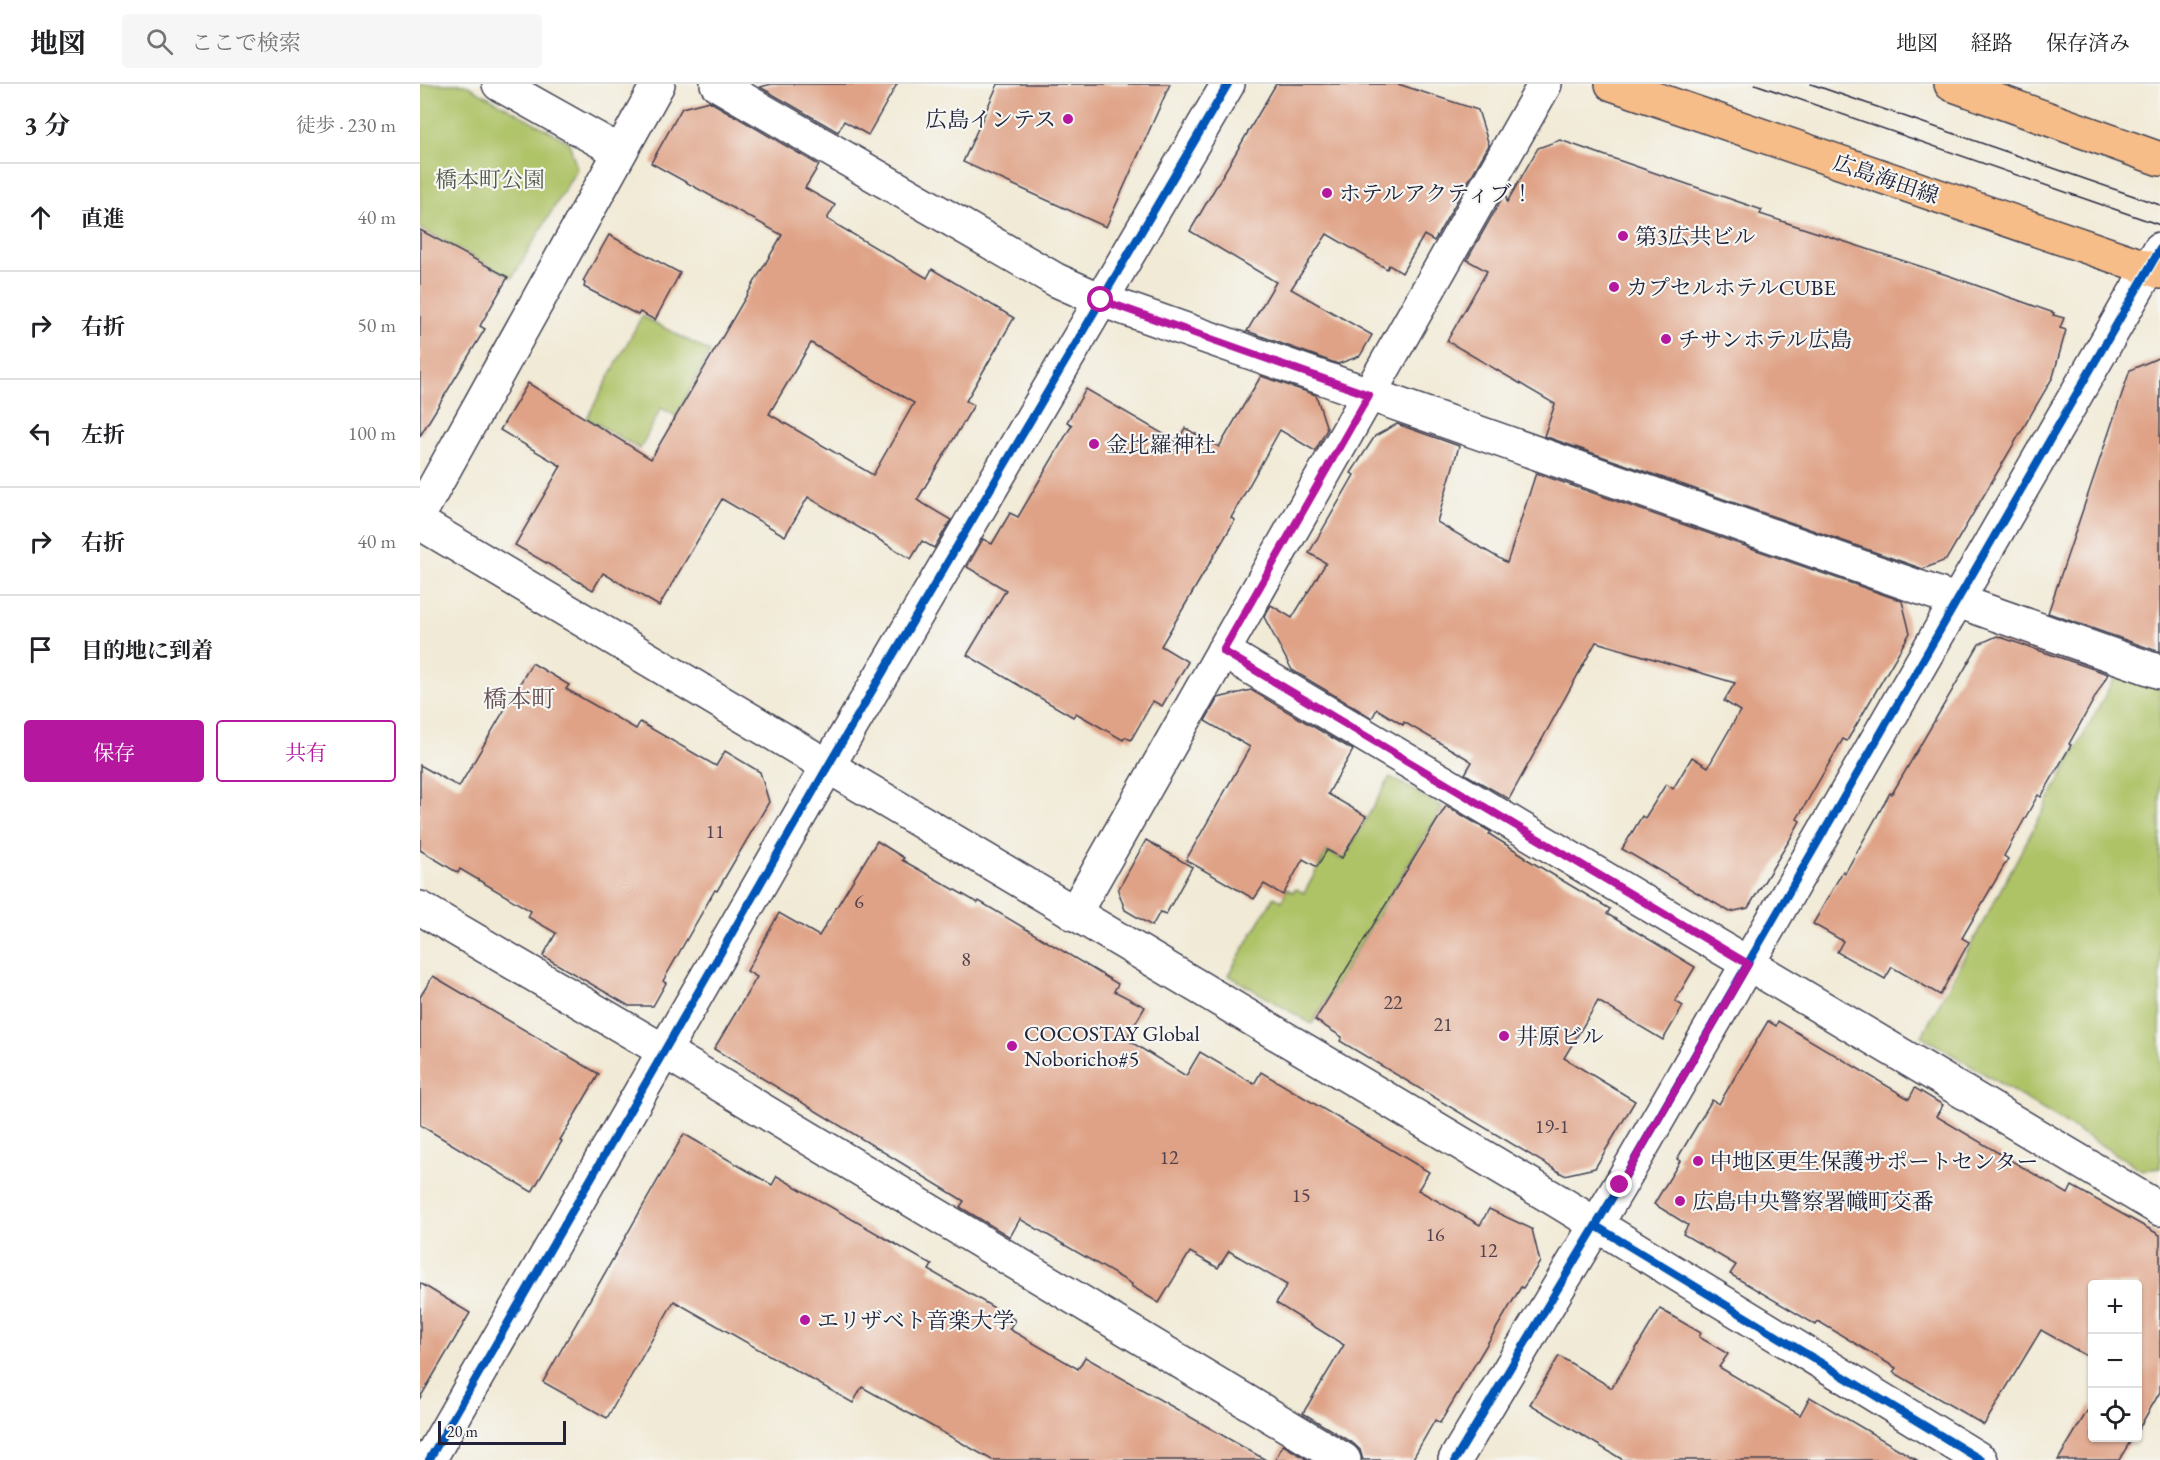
<!DOCTYPE html>
<html lang="ja">
<meta charset="utf-8">
<style>
:root{--surface:#fff;--page:#f6f6f6;--text:#202124;--muted:#757577;--line:#e0e0e0;--accent:#b5179e}
body{margin:0;font-family:"EB Garamond","Noto Serif JP",serif;background:var(--page);color:var(--text)}
.controls{position:absolute;right:18px;bottom:18px;display:grid;overflow:hidden;border-radius:6px;box-shadow:0 2px 4px #0004}
.controls button{width:54px;height:54px;display:grid;place-items:center;padding:0;border:0;border-bottom:2px solid var(--line);background:var(--surface);color:var(--text);font:30px sans-serif}
.scale{position:absolute;left:18px;bottom:15px;width:128px;box-sizing:border-box;padding-left:6px;border:3px solid #22223b;border-top:0;font-size:16px;line-height:21px;white-space:nowrap;color:#22223b;-webkit-text-stroke:4px #f6f6f2;paint-order:stroke}
.stop{position:absolute;width:18px;height:18px;margin:-14px;border:4px solid #b5179e;border-radius:50%;background:#fff}
.stop.end{background:#b5179e;border-color:#fff;box-shadow:0 2px 6px #0008}
.list{margin:0;padding:0;list-style:none}
h2{display:flex;justify-content:space-between;align-items:center;height:78px;margin:0;padding:0 24px;font-size:26px}
h2 small{font-size:20px;font-weight:400;color:var(--muted)}
.list li{display:grid;grid-template-columns:39px 1fr auto;gap:18px;align-items:center;box-sizing:border-box;height:108px;padding:0 24px;border-top:2px solid var(--line)}
.list b{display:block;font-size:22px;white-space:nowrap}
.list em{font-size:20px;font-style:normal;color:var(--muted)}
.actions{display:flex;gap:12px;padding:18px 24px}
.actions a{flex:1;padding:14px 0;border:2px solid var(--accent);border-radius:6px;text-align:center;font-size:21px;color:var(--accent)}
.actions .main{background:var(--accent);color:#fff}
.icon{flex:none;width:33px;height:33px;fill:none;stroke:currentColor;stroke-width:2;stroke-linecap:round;stroke-linejoin:round}
.map{position:relative;flex:none;width:1740px;height:1376px;overflow:hidden}
header{display:flex;align-items:center;gap:36px;box-sizing:border-box;height:84px;padding:0 30px;background:var(--surface);border-bottom:2px solid var(--line)}
header strong{font-size:28px}
nav{display:flex;gap:33px;margin-inline-start:auto;font-size:21px}
.search{width:420px;height:54px;background:var(--page);display:flex;align-items:center;gap:15px;box-sizing:border-box;padding:0 21px;border-radius:6px;color:var(--muted);font-size:22px}
main{display:flex}
aside{flex:1;background:var(--surface)}
.map>svg:first-child{display:block}
.green{fill:#aec266;stroke:#687250;stroke-width:1.5}
.building{fill:#dfa286;fill-rule:evenodd}
.lines{fill:none;stroke-linecap:round;stroke-linejoin:round}
.minor-casing{stroke:#414052;stroke-width:36}
.major-casing{stroke:#414052;stroke-width:36}
.minor{stroke:#fff;stroke-width:33}
.major{stroke:#f7bd88;stroke-width:33}
.tram{stroke:#22223b;stroke-width:1.5}
.cycleway-casing{stroke:#f6f6f2;stroke-width:11}
.cycleway{stroke:#0057b8;stroke-width:8}
.route{stroke:#b5179e;stroke-width:8}
.poi-dot{fill:#b5179e;stroke:#f6f6f2;stroke-width:2}
.labels{text-anchor:middle;dominant-baseline:central;stroke-width:4.5;stroke-linejoin:round;paint-order:stroke}
.number-label{font-size:20px;fill:#51424e}
.poi-label{font-size:22px;fill:#22223b;stroke:#f6f6f2;text-anchor:start}
.park-label{font-size:22px;fill:#535a4a;stroke:#f6f6f2}
.street-label{font-size:22px;fill:#22223b;stroke:#f6f6f2}
.neighbourhood-label{font-size:24px;fill:#644f55;stroke:#f6f6f2}
</style>
<header>
<strong>地図</strong>
<div class="search"><svg class="icon" aria-label="search" viewBox="0 0 24 24"><circle cx="10" cy="10" r="6"/><path d="M15 15l6 6"/></svg>ここで検索</div>
<nav><a>地図</a><a>経路</a><a>保存済み</a></nav>
</header>
<main>
<aside>
<h2>3 分<small>徒歩 · 230 m</small></h2>
<ul class="list">
<li><svg class="icon" aria-label="ahead" viewBox="0 0 24 24"><path d="M12 20V5M6 11l6-6 6 6"/></svg><div><b>直進</b></div><em>40 m</em></li>
<li><svg class="icon" aria-label="right" viewBox="0 0 24 24"><path d="M7 20v-9h11M14 6l5 5-5 5"/></svg><div><b>右折</b></div><em>50 m</em></li>
<li><svg class="icon" aria-label="left" viewBox="0 0 24 24"><path d="M17 20v-9H6M10 6l-5 5 5 5"/></svg><div><b>左折</b></div><em>100 m</em></li>
<li><svg class="icon" aria-label="right" viewBox="0 0 24 24"><path d="M7 20v-9h11M14 6l5 5-5 5"/></svg><div><b>右折</b></div><em>40 m</em></li>
<li><svg class="icon" aria-label="arrive" viewBox="0 0 24 24"><path d="M6 21V4h12l-3 4 3 4H6"/></svg><div><b>目的地に到着</b></div></li>
</ul>
<div class="actions"><a class="main">保存</a><a>共有</a></div>
</aside>
<div class="map">
<svg width="1740" height="1376" viewBox="0 0 1740 1376">
<rect width="100%" height="100%" fill="#f6f6f2"/>
<filter id="ink" filterUnits="userSpaceOnUse"><feTurbulence type="fractalNoise" baseFrequency=".0167" numOctaves="2"/><feDisplacementMap in="SourceGraphic" scale="12" xChannelSelector="R" yChannelSelector="G"/><feConvolveMatrix kernelMatrix="1 2 1 2 8 2 1 2 1" color-interpolation-filters="sRGB"/></filter>
<filter id="wash" filterUnits="userSpaceOnUse"><feTurbulence type="fractalNoise" baseFrequency=".008" numOctaves="4" result="noise"/><feDisplacementMap in="SourceGraphic" scale="24" xChannelSelector="R" yChannelSelector="G"/><feGaussianBlur stdDeviation="1.35" result="paint"/><feColorMatrix in="noise" values="0 0 0 0 0 0 0 0 0 0 0 0 0 0 0 0 0 1.4 0 .05"/><feComposite in="paint" operator="in"/></filter>
<g filter="url(#wash)">
<rect width="100%" height="100%" fill="#f1ead6"/>
<g class="green">
<polygon points="0,0 45,0 149,58 157,85 92,194 0,144"/>
<polygon points="222,232 290,268 256,332 241,324 220,365 167,334"/>
<polygon points="1697,589 1740,605 1740,1084 1722,1086 1502,952"/>
<polygon points="970,693 1023,723 892,940 808,891 854,813 862,817 867,805 873,808 876,805 884,809 907,767 923,776"/>
</g>
<g id="blocks">
<g class="building">
<polygon points="352,0 477,0 448,51 424,37 418,48 340,3"/>
<polygon points="578,0 750,0 686,143 543,78"/>
<polygon points="856,0 978,0 1058,26 1069,61 1014,157 1004,151 982,189 969,181 967,185 907,150 871,205 952,251 940,272 918,280 827,247 856,198 770,147"/>
<path d="M289,17L399,81L385,104L415,121L407,135L507,194L512,185L594,234L546,317L554,321L497,416L531,436L514,464L502,457L491,475L388,413L365,452L302,415L239,522L183,489L173,506L95,461L141,382L80,346L108,299L231,375L362,151L231,79L262,24ZM391,259L494,319L453,391L349,330Z"/>
<polygon points="1140,56 1342,126 1340,130 1530,192 1634,229 1633,231 1644,234 1640,244 1646,246 1633,293 1526,476 1503,485 1124,352 1135,320 1027,257 1067,187 1047,176 1085,109 1087,118 1118,64"/>
<polygon points="0,146 88,193 60,242 65,245 0,352"/>
<polygon points="189,151 260,189 235,236 220,228 218,231 164,203 165,199 163,197"/>
<polygon points="1740,273 1740,568 1628,529 1710,286"/>
<polygon points="841,292 896,311 907,345 895,367 860,346 811,434 815,436 741,562 768,578 742,622 733,617 711,656 705,653 703,656 656,629 653,633 547,571 586,506 547,483 563,455 572,460 590,429 598,433 652,341 647,338 666,305 757,358 765,344 799,363"/>
<polygon points="977,340 1039,362 1017,438 1087,479 1116,389 1482,517 1490,549 1427,657 1423,655 1377,735 1380,737 1369,757 1328,824 1310,828 1202,765 1222,732 1225,734 1246,700 1253,705 1272,673 1288,683 1320,627 1304,617 1315,599 1176,558 1089,715 1045,690 1052,678 1046,674 984,638 983,641 957,625 952,634 872,586 844,533 851,521 872,534 906,479 889,469 934,391 931,389 955,352"/>
<polygon points="1577,552 1688,590 1649,660 1651,661 1621,713 1618,711 1584,772 1588,775 1542,854 1549,858 1520,911 1472,883 1465,895 1417,868 1423,857 1393,840 1423,787 1425,789 1470,709 1472,710 1559,560"/>
<polygon points="112,579 149,601 146,605 216,645 220,638 296,682 305,667 340,688 349,718 297,807 295,806 243,897 246,899 233,922 209,922 123,872 136,849 108,833 111,827 40,785 38,789 0,766 0,681 39,703"/>
<polygon points="831,606 933,666 908,710 946,732 922,774 907,766 897,783 883,775 863,811 844,800 834,815 766,776 830,663 785,637 798,614"/>
<polygon points="1026,722 1071,748 1069,750 1106,773 1105,774 1190,825 1187,830 1275,883 1255,917 1263,922 1243,956 1178,917 1144,974 1215,1017 1175,1084 1144,1091 920,957 922,953 895,936"/>
<polygon points="726,756 772,783 746,830 740,828 732,842 705,826 698,806"/>
<polygon points="457,757 484,774 482,776 558,819 559,817 698,900 694,907 725,923 706,955 766,992 780,968 834,1000 841,988 1009,1088 998,1106 1060,1141 1069,1125 1112,1145 1120,1178 1103,1204 1101,1203 1020,1339 1015,1336 992,1376 943,1376 940,1366 934,1360 883,1329 924,1261 856,1219 867,1201 809,1167 798,1184 770,1168 739,1219 711,1202 712,1200 600,1135 590,1153 540,1123 544,1117 294,965 337,893 327,887 359,829 399,852"/>
<polygon points="13,892 179,990 140,1056 142,1057 112,1108 0,1041 0,913"/>
<polygon points="1348,937 1356,942 1358,937 1489,1015 1495,1004 1523,1021 1516,1032 1648,1110 1652,1102 1740,1151 1740,1308 1718,1346 1718,1200 1672,1200 1672,1275 1621,1246 1564,1341 1473,1288 1476,1284 1398,1237 1396,1241 1310,1190 1316,1181 1263,1150 1268,1141 1234,1120 1260,1077 1257,1075 1292,1016 1299,1020"/>
<polygon points="264,1050 352,1101 357,1092 512,1181 509,1186 595,1236 589,1245 658,1285 665,1273 846,1376 572,1376 442,1303 433,1319 254,1217 187,1334 123,1298"/>
<polygon points="0,1199 50,1229 0,1314"/>
<polygon points="1240,1225 1281,1249 1279,1253 1308,1270 1299,1283 1380,1331 1390,1313 1497,1376 1203,1376 1110,1320 1139,1272 1192,1304"/>
<polygon points="1672,1319 1672,1353 1713,1353 1699,1376 1638,1376"/>
<polygon points="863,1361 888,1376 855,1376"/>
</g>
</g>
</g>
<g filter="url(#ink)">
<use href="#blocks" fill-opacity="0" stroke="#414052" stroke-width="1.5"/>
<g class="lines">
<defs>
<g id="minor">
<polyline points="79,0 200,68"/>
<polyline points="297,0 636,196 681,216 1740,588"/>
<polyline points="0,429 238,0"/>
<polyline points="0,439 1136,1116 1561,1376"/>
<polyline points="803,567 1740,1125"/>
<polyline points="0,824 244,967 924,1376"/>
<polyline points="654,830 1125,0"/>
<polyline points="9,1376 408,682 808,0"/>
<polyline points="1035,1376 1200,1101 1740,165"/>
</g>
<g id="major">
<polyline points="1192,0 1740,188"/>
<polyline points="1531,0 1740,75"/>
</g>
</defs>
<use href="#minor" class="minor-casing"/>
<use href="#major" class="major-casing"/>
<use href="#minor" class="minor"/>
<use href="#major" class="major"/>
<g class="tram">
<polyline points="1335,0 1740,141"/>
<polyline points="1391,0 1740,121"/>
</g>
<defs>
<g id="cycleway">
<polyline points="1176,1142 1561,1376"/>
<polyline points="9,1376 408,682 808,0"/>
<polyline points="1035,1376 1200,1101 1740,165"/>
</g>
</defs>
<use href="#cycleway" class="cycleway-casing"/>
<use href="#cycleway" class="cycleway"/>
</g>
</g>
<g class="lines" filter="url(#ink)">
<polyline class="route" points="681,216 949,311 803,567 1328,880 1200,1101"/>
</g>
<g class="poi-dot">
<circle cx="648" cy="35" r="6"/>
<circle cx="907" cy="109" r="6"/>
<circle cx="1203" cy="152" r="6"/>
<circle cx="1194" cy="203" r="6"/>
<circle cx="1246" cy="255" r="6"/>
<circle cx="674" cy="360" r="6"/>
<circle cx="1084" cy="952" r="6"/>
<circle cx="592" cy="962" r="6"/>
<circle cx="1278" cy="1077" r="6"/>
<circle cx="1260" cy="1117" r="6"/>
<circle cx="385" cy="1236" r="6"/>
</g>
<g class="labels">
<g class="number-label">
<text x="295" y="747">11</text>
<text x="439" y="817">6</text>
<text x="546" y="875">8</text>
<text x="973" y="918">22</text>
<text x="1023" y="940">21</text>
<text x="1132" y="1042">19-1</text>
<text x="749" y="1073">12</text>
<text x="881" y="1111">15</text>
<text x="1015" y="1150">16</text>
<text x="1068" y="1166">12</text>
</g>
<g class="poi-label">
<text x="636" y="35" text-anchor="end">広島インテス</text>
<text x="919" y="109">ホテルアクティブ！</text>
<text x="1215" y="152">第3広共ビル</text>
<text x="1206" y="203">カプセルホテルCUBE</text>
<text x="1258" y="255">チサンホテル広島</text>
<text x="686" y="360">金比羅神社</text>
<text x="604" y="949">COCOSTAY Global<tspan x="604" dy="25">Noboricho#5</tspan></text>
<text x="1096" y="952">井原ビル</text>
<text x="1290" y="1077">中地区更生保護サポートセンター</text>
<text x="1272" y="1117">広島中央警察署幟町交番</text>
<text x="397" y="1236">エリザベト音楽大学</text>
</g>
<g class="park-label">
<text x="70" y="95">橋本町公園</text>
</g>
<g class="street-label">
<text transform="translate(1466 95) rotate(19)">広島海田線</text>
</g>
<g class="neighbourhood-label">
<text x="99" y="614">橋本町</text>
</g>
</g>
</svg>
<div class="controls">
<button>+</button>
<button>−</button>
<button><svg class="icon" aria-label="locate" viewBox="0 0 24 24"><circle cx="12" cy="12" r="6"/><path d="M12 2v4M12 18v4M2 12h4M18 12h4"/></svg></button>
</div>
<div class="scale">20 m</div>
<div class="stop" style="left:681px;top:216px"></div>
<div class="stop end" style="left:1200px;top:1101px"></div>
</div>
</main>
